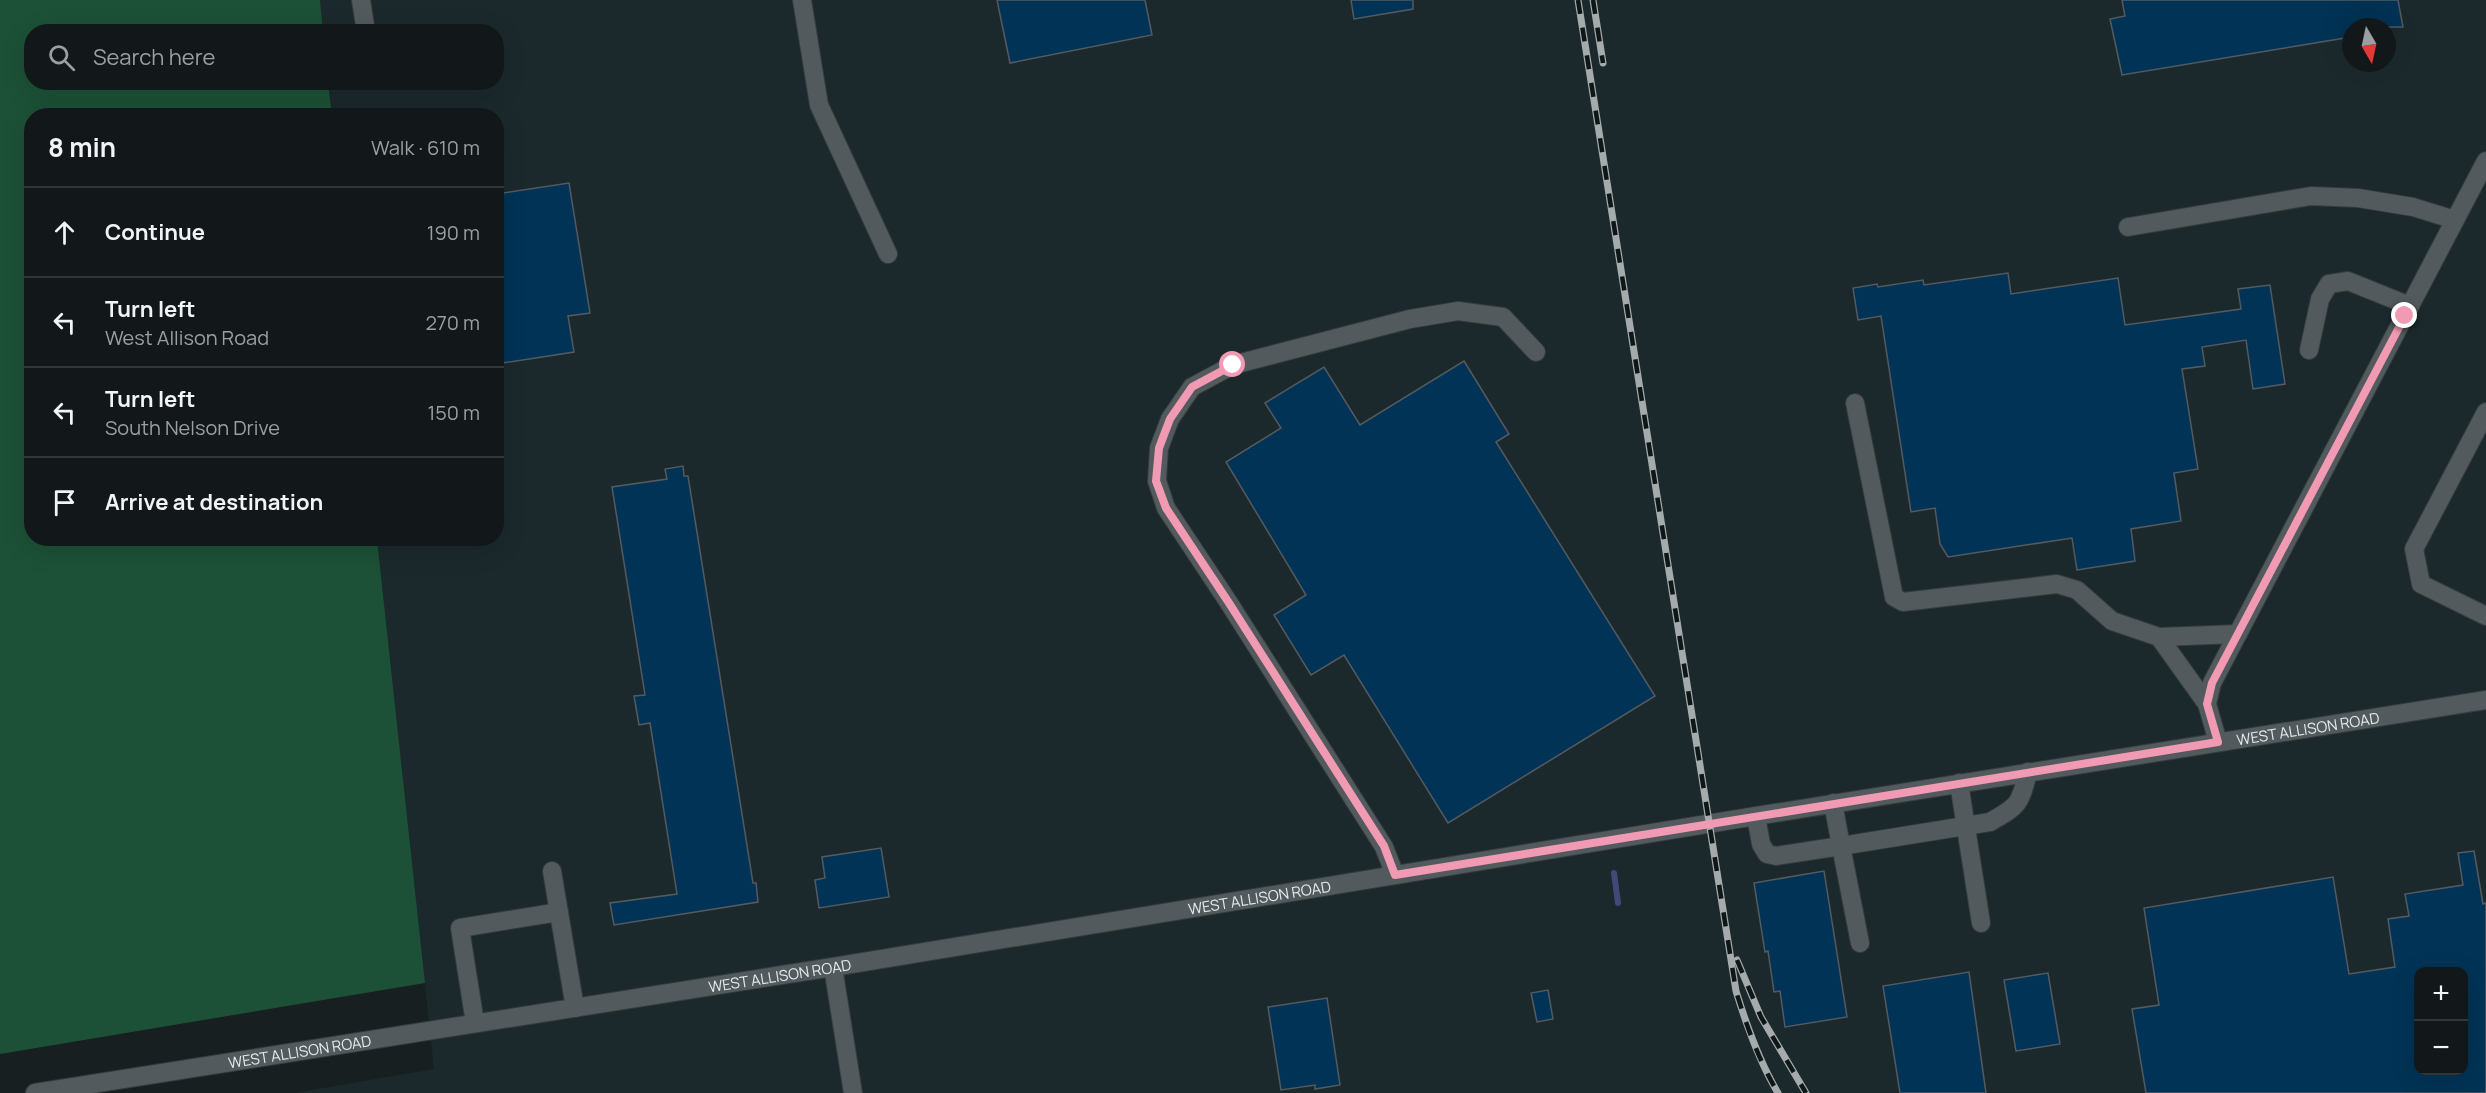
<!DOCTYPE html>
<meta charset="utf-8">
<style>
:root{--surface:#121719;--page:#1b2022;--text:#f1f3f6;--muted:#9c9fa2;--line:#313638}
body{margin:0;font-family:Manrope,sans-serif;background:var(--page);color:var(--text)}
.controls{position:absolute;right:18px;bottom:18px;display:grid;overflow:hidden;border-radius:12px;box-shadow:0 6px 24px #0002}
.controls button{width:54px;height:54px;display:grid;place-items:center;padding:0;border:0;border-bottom:2px solid var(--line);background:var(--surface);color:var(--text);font:30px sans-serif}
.compass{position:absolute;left:2342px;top:18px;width:54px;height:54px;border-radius:50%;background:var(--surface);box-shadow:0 6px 24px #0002;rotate:171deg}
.stop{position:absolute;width:18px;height:18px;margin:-14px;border:4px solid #f19ab3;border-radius:50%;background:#fff}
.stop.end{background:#f19ab3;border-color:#fff;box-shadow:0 2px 6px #0008}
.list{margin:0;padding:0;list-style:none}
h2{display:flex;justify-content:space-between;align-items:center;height:78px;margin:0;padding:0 24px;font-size:26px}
h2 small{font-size:20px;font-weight:400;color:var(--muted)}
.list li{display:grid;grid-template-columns:39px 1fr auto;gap:18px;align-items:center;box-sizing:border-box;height:90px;padding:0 24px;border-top:2px solid var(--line)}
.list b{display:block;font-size:22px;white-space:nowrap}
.list p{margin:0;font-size:20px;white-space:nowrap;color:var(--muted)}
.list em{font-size:20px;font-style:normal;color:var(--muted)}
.icon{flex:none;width:33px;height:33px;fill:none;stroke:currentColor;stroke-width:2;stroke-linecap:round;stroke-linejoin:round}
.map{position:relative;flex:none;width:2486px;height:1093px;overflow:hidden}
.search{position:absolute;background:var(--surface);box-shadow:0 6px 24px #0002;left:24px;top:24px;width:480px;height:66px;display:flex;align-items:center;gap:15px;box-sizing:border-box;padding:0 21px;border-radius:24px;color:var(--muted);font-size:22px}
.panel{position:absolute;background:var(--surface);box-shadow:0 6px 24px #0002;left:24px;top:108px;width:480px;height:438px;border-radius:24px}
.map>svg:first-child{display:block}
.built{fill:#1b292d;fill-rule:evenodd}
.green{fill:#1c5137}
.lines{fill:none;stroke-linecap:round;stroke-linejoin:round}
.stream{stroke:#404978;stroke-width:6}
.building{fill:#013356;stroke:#545a5f;stroke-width:1.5;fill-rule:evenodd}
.minor-casing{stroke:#363b3c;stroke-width:20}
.minor{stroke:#525a5d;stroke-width:18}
.rail-casing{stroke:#a5abac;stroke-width:7}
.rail{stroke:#0f1618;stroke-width:4.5;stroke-dasharray:14;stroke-linecap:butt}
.route{stroke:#f19ab3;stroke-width:8}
.labels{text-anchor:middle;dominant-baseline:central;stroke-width:6;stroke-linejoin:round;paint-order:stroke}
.street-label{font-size:15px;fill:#e6ebec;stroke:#0f1618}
</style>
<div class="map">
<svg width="2486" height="1093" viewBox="0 0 2486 1093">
<rect width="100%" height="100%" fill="#181f21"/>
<path class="built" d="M320,0H2486V1093H294L434,1069L377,539L496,538V116L332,115L328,83L496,82V32L323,31ZM2351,27H2387V63H2351ZM2418,972H2464V1070H2418Z"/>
<polygon class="green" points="0,0 320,0 323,31 32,32 32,82 328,83 332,115 32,116 32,538 377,539 425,983 0,1054"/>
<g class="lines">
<polyline class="stream" points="1614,873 1618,903"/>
</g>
<g class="building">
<polygon points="997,0 1145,0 1152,35 1010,63"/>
<polygon points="1351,0 1413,0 1413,9 1354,19"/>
<polygon points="2122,0 2398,0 2403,27 2351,27 2351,37 2122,75 2110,19 2125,16"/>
<polygon points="569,183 590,313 568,316 574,352 496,364 496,194"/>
<polygon points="2008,273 2011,294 2118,278 2125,325 2241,309 2238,289 2270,285 2285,384 2253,389 2246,340 2202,347 2205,366 2182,369 2198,469 2174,473 2181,521 2131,529 2135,561 2077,570 2072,538 1948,557 1940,544 1935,508 1911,512 1881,316 1858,320 1853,288 1877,284 1878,287 1923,280 1924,285"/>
<polygon points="1464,361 1509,434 1496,442 1655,696 1448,823 1344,655 1311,675 1274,615 1306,595 1226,462 1281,428 1265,403 1324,367 1360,425"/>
<polygon points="683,466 684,476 688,476 753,883 756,883 758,902 614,925 610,903 677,894 650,723 639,725 634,696 645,695 612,487 667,479 665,469"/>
<polygon points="881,848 889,897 819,908 815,880 825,878 822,857"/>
<path d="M2474,851L2483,904L2486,903V1093H2146L2132,1009L2159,1005L2144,908L2333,877L2349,974L2395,967L2388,919L2409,916L2405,894L2463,885L2458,853ZM2418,972H2463V1071H2418Z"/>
<polygon points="1824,871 1847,1017 1785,1027 1780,991 1774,992 1768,951 1765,952 1754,883"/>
<polygon points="1969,972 1986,1093 1900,1093 1883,986"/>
<polygon points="2048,973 2060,1044 2016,1051 2004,980"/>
<polygon points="1548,990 1553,1019 1537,1022 1531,993"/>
<polygon points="1327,998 1340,1085 1315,1089 1315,1085 1281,1090 1268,1007"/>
</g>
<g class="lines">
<defs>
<g id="minor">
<polyline points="361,0 366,32"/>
<polyline points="802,0 819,105 888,254"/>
<polyline points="2128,227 2311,196 2358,198 2413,207 2455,220"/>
<polyline points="2309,350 2320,299 2329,284 2348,281 2410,306"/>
<polyline points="1855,403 1894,597 1903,602 2057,584 2077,590 2112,621 2159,637"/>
<polyline points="2486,412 2414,549 2421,584 2486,616"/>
<polyline points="2207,704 2159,637 2238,634"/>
<polyline points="2218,742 2207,704 2212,683 2486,161"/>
<polyline points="1959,783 1981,923"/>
<polyline points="1756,816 1761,844 1767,854 1776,856 1841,846 1833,803"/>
<polyline points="552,871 575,1008"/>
<polyline points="1395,875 1384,847 1229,603 1166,508 1157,481 1159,448 1170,419 1192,387 1233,365 1410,319 1458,311 1503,317 1536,352"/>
<path d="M1860,943L1841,846L1990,822C2019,806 2020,804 2028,772"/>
<polyline points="833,967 853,1093"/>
<polyline points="475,1023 460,928 559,912"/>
<path id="s1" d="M35,1093L833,967L1756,816L2486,700"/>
</g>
</defs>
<use href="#minor" class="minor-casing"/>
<use href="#minor" class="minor"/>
<defs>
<g id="rail">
<path d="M1578,0L1736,991C1747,1027 1759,1061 1778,1093"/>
<polyline points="1593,0 1603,63"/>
<polyline points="1737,960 1761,1017 1806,1093"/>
</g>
</defs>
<use href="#rail" class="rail-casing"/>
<use href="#rail" class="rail"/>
</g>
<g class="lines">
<polyline class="route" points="1233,365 1192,387 1170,419 1159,448 1156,481 1166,508 1229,603 1384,846 1395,875 2218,742 2207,704 2212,683 2405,316"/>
</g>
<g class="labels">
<g class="street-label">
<text stroke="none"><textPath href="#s1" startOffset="2302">WEST ALLISON ROAD</textPath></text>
<text stroke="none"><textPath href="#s1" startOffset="1240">WEST ALLISON ROAD</textPath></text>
<text stroke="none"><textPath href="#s1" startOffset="754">WEST ALLISON ROAD</textPath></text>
<text stroke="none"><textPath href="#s1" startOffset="268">WEST ALLISON ROAD</textPath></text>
</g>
</g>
</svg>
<div class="controls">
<button>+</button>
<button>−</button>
</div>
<svg class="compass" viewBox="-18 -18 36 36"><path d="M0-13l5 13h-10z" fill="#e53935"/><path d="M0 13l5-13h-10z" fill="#9c9fa2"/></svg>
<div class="stop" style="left:1233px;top:365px"></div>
<div class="stop end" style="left:2405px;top:316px"></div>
<div class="search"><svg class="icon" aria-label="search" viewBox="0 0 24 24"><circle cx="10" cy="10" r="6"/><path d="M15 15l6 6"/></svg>Search here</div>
<section class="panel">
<h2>8 min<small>Walk · 610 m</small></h2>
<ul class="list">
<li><svg class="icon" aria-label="ahead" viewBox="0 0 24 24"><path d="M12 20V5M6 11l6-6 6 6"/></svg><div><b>Continue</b></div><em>190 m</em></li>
<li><svg class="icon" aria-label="left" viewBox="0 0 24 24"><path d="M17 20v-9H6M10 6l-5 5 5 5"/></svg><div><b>Turn left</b><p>West Allison Road</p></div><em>270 m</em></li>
<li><svg class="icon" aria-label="left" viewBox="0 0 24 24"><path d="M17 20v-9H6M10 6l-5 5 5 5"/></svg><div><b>Turn left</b><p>South Nelson Drive</p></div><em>150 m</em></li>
<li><svg class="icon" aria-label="arrive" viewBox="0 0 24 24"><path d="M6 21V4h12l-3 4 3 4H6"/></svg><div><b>Arrive at destination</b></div></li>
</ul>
</section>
</div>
